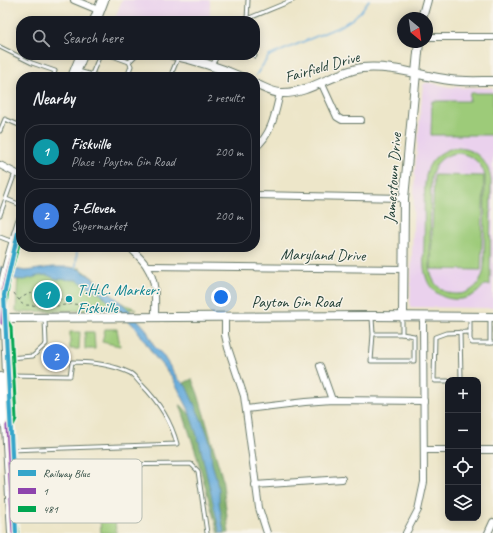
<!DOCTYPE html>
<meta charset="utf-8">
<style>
:root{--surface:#171b24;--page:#20242c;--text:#f1f3f6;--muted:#9ea1a6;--line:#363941;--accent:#d93025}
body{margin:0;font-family:Caveat,sans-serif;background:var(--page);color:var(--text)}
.controls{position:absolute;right:12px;bottom:12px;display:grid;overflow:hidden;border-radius:8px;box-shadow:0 2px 10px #0003}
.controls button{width:36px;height:36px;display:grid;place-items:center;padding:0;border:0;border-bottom:1px solid var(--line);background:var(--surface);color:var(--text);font:20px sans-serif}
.compass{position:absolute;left:397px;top:12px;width:36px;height:36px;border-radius:50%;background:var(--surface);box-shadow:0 2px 10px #0003;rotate:151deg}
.you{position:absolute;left:221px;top:297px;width:14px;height:14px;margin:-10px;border:3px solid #fff;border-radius:50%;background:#1a73e8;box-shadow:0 0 0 6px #1a73e833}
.badge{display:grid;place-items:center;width:26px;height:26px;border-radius:50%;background:var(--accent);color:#fff;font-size:13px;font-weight:700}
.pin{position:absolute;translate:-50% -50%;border:2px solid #fff;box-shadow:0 1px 4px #0006}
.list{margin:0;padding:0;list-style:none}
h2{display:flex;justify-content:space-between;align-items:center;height:52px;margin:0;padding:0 16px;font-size:17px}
h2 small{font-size:13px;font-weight:400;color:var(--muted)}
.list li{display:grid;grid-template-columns:26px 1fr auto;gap:12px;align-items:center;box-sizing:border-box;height:56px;margin:0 8px 8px;padding:0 8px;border:1px solid var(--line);border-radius:16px}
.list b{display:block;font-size:15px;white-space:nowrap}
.list p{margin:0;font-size:13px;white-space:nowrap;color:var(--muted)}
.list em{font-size:13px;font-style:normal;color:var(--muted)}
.icon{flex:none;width:22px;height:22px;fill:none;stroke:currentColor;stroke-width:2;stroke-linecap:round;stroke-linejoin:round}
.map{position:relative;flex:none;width:493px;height:533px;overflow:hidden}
.search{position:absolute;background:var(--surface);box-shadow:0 2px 10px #0003;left:16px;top:16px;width:244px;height:44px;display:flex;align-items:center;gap:10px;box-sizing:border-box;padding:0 14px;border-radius:16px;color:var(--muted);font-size:15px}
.panel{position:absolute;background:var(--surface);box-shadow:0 2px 10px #0003;left:16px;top:72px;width:244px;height:180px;border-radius:16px}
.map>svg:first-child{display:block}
.built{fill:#ead1ed}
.green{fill:#9dcb79;stroke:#5e8456;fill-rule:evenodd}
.forest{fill:#7eaf69;stroke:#4e764e}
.water{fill:#66abdc;stroke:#427488}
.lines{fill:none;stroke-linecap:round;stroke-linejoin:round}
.stream{stroke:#66abdc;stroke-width:1.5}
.service-casing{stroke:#677868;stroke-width:5}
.minor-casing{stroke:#677868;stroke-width:8}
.tertiary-casing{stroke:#677868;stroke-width:10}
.primary-casing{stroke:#677868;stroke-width:12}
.path{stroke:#677868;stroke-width:1;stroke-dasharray:3 3;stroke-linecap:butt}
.service{stroke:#fff;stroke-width:3}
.minor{stroke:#fff;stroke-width:6}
.tertiary{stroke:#fff;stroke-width:8}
.primary{stroke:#fff;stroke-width:10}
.bus-1-casing{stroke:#f7f3e8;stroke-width:6}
.bus-2-casing{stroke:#f7f3e8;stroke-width:6}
.bus-1{stroke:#8e44ad;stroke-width:3}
.bus-2{stroke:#00a651;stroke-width:3}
.rail-1-casing{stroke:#f7f3e8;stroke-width:7}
.rail-1{stroke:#35a5ca;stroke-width:4}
.culture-dot{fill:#0f9aa8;stroke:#f7f3e8;stroke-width:1.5}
.labels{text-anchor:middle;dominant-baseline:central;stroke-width:3;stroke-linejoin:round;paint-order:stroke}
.street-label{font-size:16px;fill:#1f3d34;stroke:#f7f3e8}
.culture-label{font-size:16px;fill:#0d838f;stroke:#f7f3e8;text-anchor:start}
.key{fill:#f7f3e8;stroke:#b6bcb2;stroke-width:1}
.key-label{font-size:11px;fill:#1f3d34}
</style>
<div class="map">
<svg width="493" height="533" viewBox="0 0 493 533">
<rect width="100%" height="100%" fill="#f7f3e8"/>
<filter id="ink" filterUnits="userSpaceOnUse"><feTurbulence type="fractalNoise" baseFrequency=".025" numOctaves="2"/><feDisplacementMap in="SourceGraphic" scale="8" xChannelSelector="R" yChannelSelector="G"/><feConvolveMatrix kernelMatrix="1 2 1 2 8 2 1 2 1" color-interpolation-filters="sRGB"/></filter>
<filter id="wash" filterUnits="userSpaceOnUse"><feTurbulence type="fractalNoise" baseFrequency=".012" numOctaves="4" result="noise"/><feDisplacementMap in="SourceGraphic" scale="16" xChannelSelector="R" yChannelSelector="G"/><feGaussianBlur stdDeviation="0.9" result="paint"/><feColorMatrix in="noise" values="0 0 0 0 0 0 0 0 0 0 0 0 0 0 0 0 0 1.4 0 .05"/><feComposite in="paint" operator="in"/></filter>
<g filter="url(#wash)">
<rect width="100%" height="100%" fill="#ede6c9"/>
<g class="built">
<polygon points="122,0 210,0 210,21 114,21"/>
<polygon points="427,82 450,87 493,88 493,308 410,307 415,171 423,85"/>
</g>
<g class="green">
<polygon points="470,93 493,93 493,135 431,135 432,101 469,101"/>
<path d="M453,148C474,147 489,160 491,181L490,285H484C477,295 466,301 452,299C440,298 429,289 426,277C422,265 424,252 424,240C425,218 423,196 426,175C429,160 439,152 453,148ZM458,153C472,155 482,163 485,176L484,267C481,303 432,303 430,267L431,180C432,165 443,154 458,153Z"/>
<polygon points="434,175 484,176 481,270 431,269"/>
<polygon points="80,268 103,286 117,301 136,309 19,312 16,311 18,276 46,269"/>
<polygon points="105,329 117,329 120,346 102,342"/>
<polygon points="70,332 80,332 79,349 70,349"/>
<polygon points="85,332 94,332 95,349 85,349"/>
<polygon points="115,518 116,533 101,533 100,519"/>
</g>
<polygon class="forest" points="192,379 198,394 222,477 229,533 218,533 196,453 180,404 191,416 188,394 184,383"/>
<polygon class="water" points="0,267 26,271 53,267 69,267 79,269 91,277 126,307 146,329 154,346 162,354 178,379 186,386 205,428 210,443 212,464 216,477 217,484 219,489 219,502 224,533 220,533 199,441 188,408 172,377 155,357 136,328 101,294 77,280 57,279 47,275 38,276 24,280 0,278"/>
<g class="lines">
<g class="stream">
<polyline points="256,75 269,56 341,26 352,19 360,12 369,0"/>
<polyline points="76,269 77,247"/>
</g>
</g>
</g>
<g filter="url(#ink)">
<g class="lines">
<defs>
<g id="service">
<polyline points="247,19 293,0"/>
<polyline points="247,20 248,0"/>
<polyline points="19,27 21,28"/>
<polyline points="0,47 32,63 55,71 53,77"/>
<polyline points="110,55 129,62 131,66 127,77"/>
<polyline points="254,55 255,56"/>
<polyline points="129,62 136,55"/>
<polyline points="212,65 218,55"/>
<polyline points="78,71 100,77"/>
<polyline points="92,74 100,55"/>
<polyline points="170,77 178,58"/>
<polyline points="0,131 5,119 21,126"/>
<polyline points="6,199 21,205"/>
<polyline points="0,215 15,173"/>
<polyline points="0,237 13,242"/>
<polyline points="490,317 490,343"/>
<polyline points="372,318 373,334 402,334 414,336 414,361 371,361 373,334"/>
<polyline points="470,318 470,339 472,343 493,343"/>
<polyline points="402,334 402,318"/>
<polyline points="9,358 33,356 46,344 45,319"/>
<path d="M10,375L70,376L72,362C90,362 113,365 130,373C134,375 137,380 141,384C158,401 171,421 177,444L10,450"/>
<polyline points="458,380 461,378 460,332"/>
<polyline points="448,381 435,381 434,379 435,337 446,333 470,332"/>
<polyline points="11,466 191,464 198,471 207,533"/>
</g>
<g id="minor">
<polyline points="74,0 98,10"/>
<polyline points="427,37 493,37"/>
<polyline points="321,82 337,117 342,120 361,120"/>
<path d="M255,148C272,134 275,114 280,93"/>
<polyline points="0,165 21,176"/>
<polyline points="255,195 404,198"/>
<path d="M130,247C135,254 143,259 147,267C157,282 155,300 155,317"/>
<polyline points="147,266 403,269"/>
<polyline points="225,316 225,335 228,348 244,396 259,508 267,533"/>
<polyline points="320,366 332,400"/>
<polyline points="246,409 305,402 332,400 424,401"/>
<polyline points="424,450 448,450"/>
<polyline points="478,450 493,450"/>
<polyline points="255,485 342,479"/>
<polyline points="406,533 418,510 424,482 423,316"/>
<polyline points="488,533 493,522"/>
</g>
<g id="tertiary">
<polyline points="422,18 427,0"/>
<path d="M172,55C196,60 218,67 241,77"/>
<path d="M255,84C263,87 272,93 281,93C310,94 334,72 362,68C392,65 421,76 450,80C464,82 479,81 493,81"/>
<polyline points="403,316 404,198 419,42"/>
<polyline points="2,318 372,316 493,317"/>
</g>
<g id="primary">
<polyline points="95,21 103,0"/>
<polyline points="73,77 82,55"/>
<polyline points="0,378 2,419 7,426"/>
<path d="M13,533L7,426L11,419L8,375L6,327L2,323C2,312 1,299 3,288C7,266 14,243 21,221"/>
</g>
</defs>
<use href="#service" class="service-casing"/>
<use href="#minor" class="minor-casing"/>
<use href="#tertiary" class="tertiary-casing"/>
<use href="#primary" class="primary-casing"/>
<g class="path">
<polyline points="14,293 21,303 24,305 57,306 73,304 100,307 104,310"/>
<path d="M19,300C35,285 56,297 72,304"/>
</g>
<use href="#service" class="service"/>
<use href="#minor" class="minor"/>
<use href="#tertiary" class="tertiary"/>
<use href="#primary" class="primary"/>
<defs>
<polyline id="bus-1" points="13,533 7,426 11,419 6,327 2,323 3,288 9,263 21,221"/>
<path id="bus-2" d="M18,533L12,427L16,419L11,327C10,324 7,322 7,319C4,292 13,263 21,238"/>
</defs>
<use href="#bus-1" class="bus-1-casing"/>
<use href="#bus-2" class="bus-2-casing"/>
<use href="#bus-1" class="bus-1"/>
<use href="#bus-2" class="bus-2"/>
<defs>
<polyline id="rail-1" points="16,533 4,295 21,219"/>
</defs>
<use href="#rail-1" class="rail-1-casing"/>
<use href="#rail-1" class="rail-1"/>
</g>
</g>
<circle class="culture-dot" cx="69" cy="299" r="4"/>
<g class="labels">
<g class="street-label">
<text transform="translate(322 67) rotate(-16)">Fairfield Drive</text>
<text transform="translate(393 178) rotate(-86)">Jamestown Drive</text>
<text transform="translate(323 255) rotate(1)">Maryland Drive</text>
<text x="296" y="302">Payton Gin Road</text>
</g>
<g class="culture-label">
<text x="77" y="290">T.H.C. Marker:<tspan x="77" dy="18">Fiskville</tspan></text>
</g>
</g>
<rect x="10" y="459" width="132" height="64" rx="6" class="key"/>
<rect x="18" y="470" width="18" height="6" fill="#35a5ca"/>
<rect x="18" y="488" width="18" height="6" fill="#8e44ad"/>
<rect x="18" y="506" width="18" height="6" fill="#00a651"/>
<g class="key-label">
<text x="43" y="477">Railway Blue</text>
<text x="43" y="495">1</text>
<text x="43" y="513">481</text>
</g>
</svg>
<div class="controls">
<button>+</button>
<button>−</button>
<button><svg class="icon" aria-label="locate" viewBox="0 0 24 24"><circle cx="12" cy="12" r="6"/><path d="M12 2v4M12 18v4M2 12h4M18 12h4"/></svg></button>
<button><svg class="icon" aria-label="layers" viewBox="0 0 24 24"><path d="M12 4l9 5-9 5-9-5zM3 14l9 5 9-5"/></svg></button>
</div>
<svg class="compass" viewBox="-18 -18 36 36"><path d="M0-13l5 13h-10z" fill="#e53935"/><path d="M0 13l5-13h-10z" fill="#9ea1a6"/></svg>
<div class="you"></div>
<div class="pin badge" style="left:47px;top:295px;background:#0f9aa8">1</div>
<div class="pin badge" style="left:56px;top:357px;background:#3f7fe0">2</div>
<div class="search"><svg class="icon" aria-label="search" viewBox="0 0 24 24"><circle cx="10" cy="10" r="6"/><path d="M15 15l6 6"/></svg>Search here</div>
<section class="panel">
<h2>Nearby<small>2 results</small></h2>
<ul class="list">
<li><span class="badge" style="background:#0f9aa8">1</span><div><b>Fiskville</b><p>Place · Payton Gin Road</p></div><em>200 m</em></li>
<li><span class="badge" style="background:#3f7fe0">2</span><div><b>7-Eleven</b><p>Supermarket</p></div><em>200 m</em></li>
</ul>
</section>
</div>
